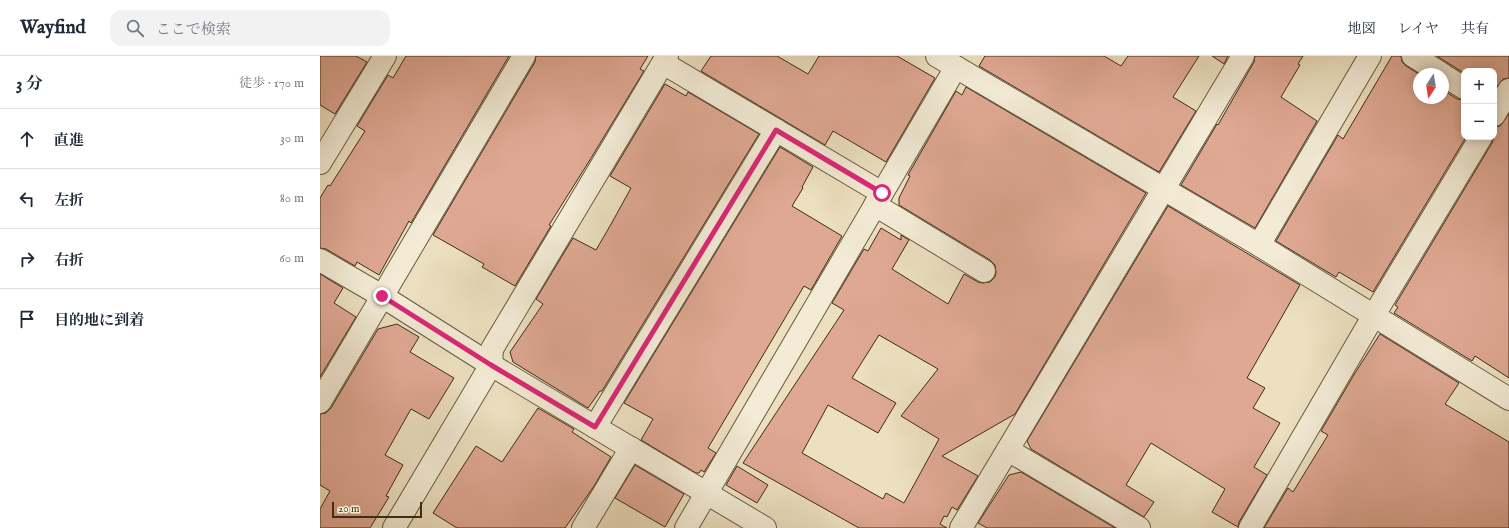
<!DOCTYPE html>
<html lang="ja">
<meta charset="utf-8">
<style>
:root{--surface:#fff;--page:#f2f2f3;--text:#1f2937;--muted:#747a83;--line:#e0e1e3}
body{margin:0;font-family:"IM FELL English","Noto Serif JP",serif;background:var(--page);color:var(--text)}
.controls{position:absolute;right:12px;top:12px;display:grid;overflow:hidden;border-radius:8px;box-shadow:0 2px 10px #0003}
.controls button{width:36px;height:36px;display:grid;place-items:center;padding:0;border:0;border-bottom:1px solid var(--line);background:var(--surface);color:var(--text);font:20px sans-serif}
.compass{position:absolute;left:1093px;top:12px;width:36px;height:36px;border-radius:50%;background:var(--surface);box-shadow:0 2px 10px #0003;rotate:192deg}
.scale{position:absolute;left:12px;bottom:10px;width:90px;box-sizing:border-box;padding-left:4px;border:2px solid #3f2d16;border-top:0;font-size:11px;line-height:14px;white-space:nowrap;color:#3f2d16;-webkit-text-stroke:3px #f3ebd6;paint-order:stroke}
.stop{position:absolute;width:12px;height:12px;margin:-9px;border:3px solid #db2777;border-radius:50%;background:#fff}
.stop.end{background:#db2777;border-color:#fff;box-shadow:0 1px 4px #0008}
.list{margin:0;padding:0;list-style:none}
h2{display:flex;justify-content:space-between;align-items:center;height:52px;margin:0;padding:0 16px;font-size:17px}
h2 small{font-size:13px;font-weight:400;color:var(--muted)}
.list li{display:grid;grid-template-columns:26px 1fr auto;gap:12px;align-items:center;box-sizing:border-box;height:60px;padding:0 16px;border-top:1px solid var(--line)}
.list b{display:block;font-size:15px;white-space:nowrap}
.list em{font-size:13px;font-style:normal;color:var(--muted)}
.icon{flex:none;width:22px;height:22px;fill:none;stroke:currentColor;stroke-width:2;stroke-linecap:round;stroke-linejoin:round}
.map{position:relative;flex:none;width:1189px;height:472px;overflow:hidden}
header{display:flex;align-items:center;gap:24px;box-sizing:border-box;height:56px;padding:0 20px;background:var(--surface);border-bottom:1px solid var(--line)}
header strong{font-size:19px}
nav{display:flex;gap:22px;margin-inline-start:auto;font-size:14px}
.search{width:280px;height:36px;background:var(--page);display:flex;align-items:center;gap:10px;box-sizing:border-box;padding:0 14px;border-radius:12px;color:var(--muted);font-size:15px}
main{display:flex}
aside{flex:1;background:var(--surface)}
.map>svg:first-child{display:block}
.building{fill:#dfa893;stroke:#3f2d16;fill-rule:evenodd}
.lines{fill:none;stroke-linecap:round;stroke-linejoin:round}
.minor-casing{stroke:#6a5a40;stroke-width:24}
.minor{stroke:#f3ebd6;stroke-width:22}
.route{stroke:#db2777;stroke-width:5}
</style>
<header>
<strong>Wayfind</strong>
<div class="search"><svg class="icon" aria-label="search" viewBox="0 0 24 24"><circle cx="10" cy="10" r="6"/><path d="M15 15l6 6"/></svg>ここで検索</div>
<nav><a>地図</a><a>レイヤ</a><a>共有</a></nav>
</header>
<main>
<aside>
<h2>3 分<small>徒歩 · 170 m</small></h2>
<ul class="list">
<li><svg class="icon" aria-label="ahead" viewBox="0 0 24 24"><path d="M12 20V5M6 11l6-6 6 6"/></svg><div><b>直進</b></div><em>30 m</em></li>
<li><svg class="icon" aria-label="left" viewBox="0 0 24 24"><path d="M17 20v-9H6M10 6l-5 5 5 5"/></svg><div><b>左折</b></div><em>80 m</em></li>
<li><svg class="icon" aria-label="right" viewBox="0 0 24 24"><path d="M7 20v-9h11M14 6l5 5-5 5"/></svg><div><b>右折</b></div><em>60 m</em></li>
<li><svg class="icon" aria-label="arrive" viewBox="0 0 24 24"><path d="M6 21V4h12l-3 4 3 4H6"/></svg><div><b>目的地に到着</b></div></li>
</ul>
</aside>
<div class="map">
<svg width="1189" height="472" viewBox="0 0 1189 472">
<rect width="100%" height="100%" fill="#ece0c0"/>
<filter id="stains"><feTurbulence type="fractalNoise" baseFrequency=".005" numOctaves="4"/><feColorMatrix values="0 0 0 0 .2 0 0 0 0 .09 0 0 0 0 .02 0 0 0 .5 -.17"/></filter>
<radialGradient id="worn" r=".72"><stop offset=".6" stop-color="#630" stop-opacity="0"/><stop offset="1" stop-color="#630" stop-opacity=".3"/></radialGradient>
<g class="building">
<polygon points="0,0 36,0 47,6 15,58 0,49"/>
<polygon points="86,0 189,0 91,167 89,165 59,219 37,206 35,210 6,193 0,192 0,142 8,129 10,130 45,75 37,70 68,19 73,22"/>
<polygon points="216,0 328,0 320,13 324,15 268,107 229,169 231,170 195,230 162,211 164,208 113,179 215,6"/>
<polygon points="391,0 457,0 488,18 499,0 577,0 615,22 566,106 513,75 505,89 381,15"/>
<polygon points="665,0 784,0 801,10 808,0 879,0 853,41 876,55 839,116 659,10"/>
<polygon points="892,0 908,0 904,8"/>
<polygon points="935,0 983,0 978,8 980,9 961,41 997,65 935,172 861,129 897,68 898,69 934,6"/>
<polygon points="1072,0 1081,0 1082,6 1086,10 1099,18 1099,42 1123,42 1123,34 1137,43 1144,44 1144,81 1146,81 1053,236 1019,216 1016,221 956,185 1018,79 1023,83"/>
<polygon points="1117,0 1189,0 1189,22 1183,23 1174,35 1174,15 1144,15 1144,17"/>
<polygon points="345,28 366,40 368,36 439,78 282,335 280,335 268,352 193,306 190,296 223,248 216,243 253,182 276,194 290,170 311,132 290,120"/>
<path d="M646,31L826,137L695,358L622,400L658,420L637,454L632,451L627,461L624,460L620,468L627,472H539L423,407L524,254L512,247L544,193L548,195L561,172L581,184V179L589,184L572,213L628,248L644,218L658,226L663,227L670,226L675,221L676,216L675,209L670,204L579,149V142L590,120L588,119L636,35L642,39ZM559,279L618,313L581,360L619,383L584,447L566,437L563,443L482,397L508,349L558,377L576,347L532,322Z"/>
<polygon points="1189,58 1189,322 1155,300 1152,305 1074,257 1078,251 1075,249 1172,87 1174,81 1174,71 1180,70"/>
<polygon points="460,91 493,111 482,131 483,132 472,150 522,180 491,234 484,230 388,392 396,397 384,416 381,414 379,417 376,417 321,384 333,363 304,347"/>
<polygon points="848,150 980,229 927,322 945,332 933,352 960,367 934,411 947,419 919,466 918,471 892,456 905,433 831,387 806,429 834,446 824,461 711,393 707,385"/>
<polygon points="0,218 23,232 14,247 36,261 0,321"/>
<polygon points="77,268 99,281 90,296 134,322 109,363 91,353 65,399 83,409 66,440 69,441 50,472 0,472 0,453 10,435 0,429 0,358 6,357 11,352 58,273"/>
<polygon points="1060,278 1139,327 1125,348 1189,386 1189,472 944,472 968,432 973,436 1008,379 1001,375 1035,317"/>
<polygon points="218,352 254,373 252,376 291,401 274,430 245,472 137,472 113,457 156,390 182,406"/>
<polygon points="315,409 364,438 345,471 295,442"/>
<polygon points="417,410 448,429 437,447 406,429"/>
<polygon points="701,416 795,472 667,472 658,467 689,419"/>
</g>
<g class="lines">
<defs>
<g id="minor">
<polyline points="617,0 939,189 1189,343"/>
<polyline points="1093,0 1122,18"/>
<polyline points="343,7 562,137"/>
<polyline points="1123,19 1144,32"/>
<polyline points="1174,59 1189,34"/>
<polyline points="0,107 65,0"/>
<polyline points="555,149 664,215"/>
<polyline points="939,189 1050,0"/>
<polyline points="0,204 62,240 171,309 445,472"/>
<polyline points="0,346 204,0"/>
<polyline points="275,371 456,74"/>
<polyline points="688,394 819,472"/>
<polyline points="74,472 171,309 172,293 347,0"/>
<polyline points="263,472 311,392"/>
<polyline points="366,472 636,11"/>
<polyline points="641,472 923,0"/>
<polyline points="930,472 1054,259 1161,81"/>
</g>
</defs>
<use href="#minor" class="minor-casing"/>
<use href="#minor" class="minor"/>
</g>
<g class="lines">
<polyline class="route" points="62,240 171,309 275,371 456,74 562,137"/>
</g>
<rect width="100%" height="100%" filter="url(#stains)"/>
<rect width="100%" height="100%" fill="url(#worn)"/>
</svg>
<div class="controls">
<button>+</button>
<button>−</button>
</div>
<svg class="compass" viewBox="-18 -18 36 36"><path d="M0-13l5 13h-10z" fill="#e53935"/><path d="M0 13l5-13h-10z" fill="#747a83"/></svg>
<div class="scale">20 m</div>
<div class="stop" style="left:562px;top:137px"></div>
<div class="stop end" style="left:62px;top:240px"></div>
</div>
</main>
